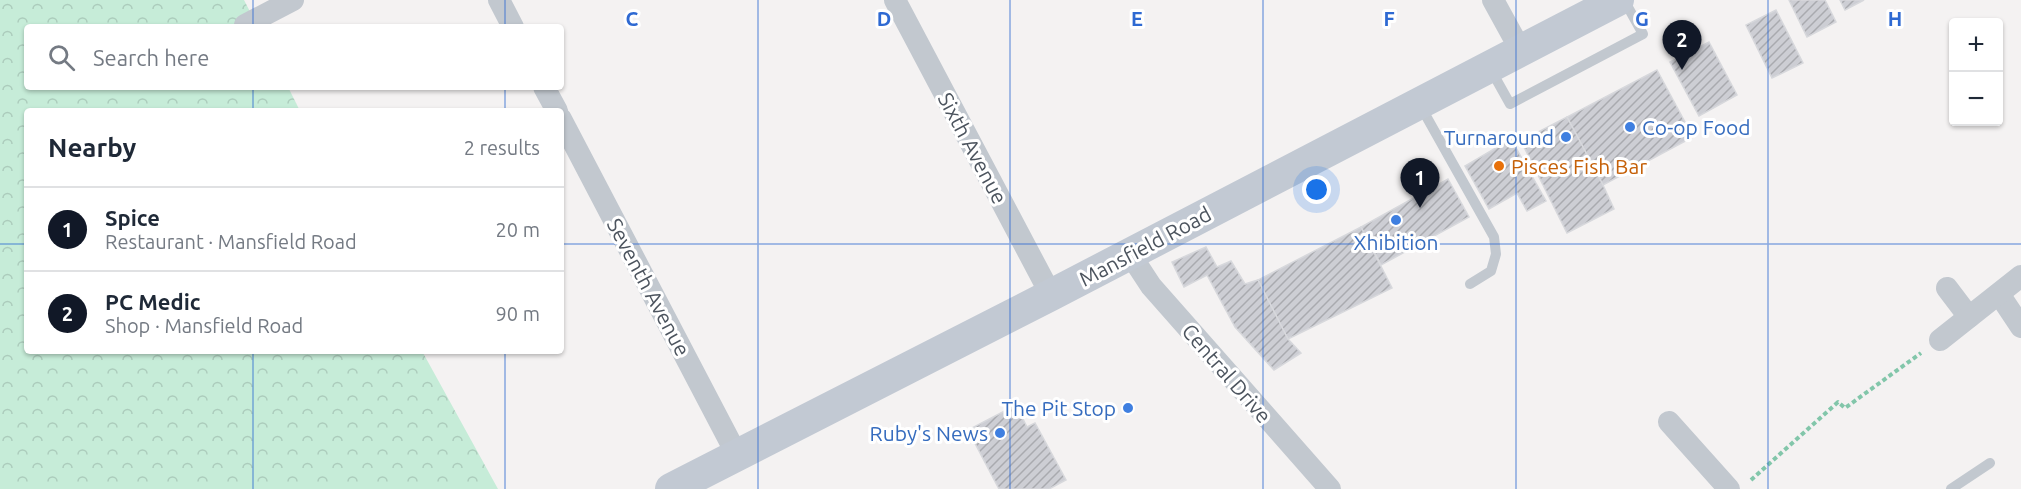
<!DOCTYPE html>
<meta charset="utf-8">
<style>
:root{--surface:#fff;--page:#f2f2f3;--text:#1f2937;--muted:#747a83;--line:#e0e1e3;--accent:#111827}
body{margin:0;font-family:Ubuntu,sans-serif;background:var(--page);color:var(--text)}
.controls{position:absolute;right:18px;top:18px;display:grid;overflow:hidden;border-radius:6px;box-shadow:0 2px 4px #0004}
.controls button{width:54px;height:54px;display:grid;place-items:center;padding:0;border:0;border-bottom:2px solid var(--line);background:var(--surface);color:var(--text);font:30px sans-serif}
.you{position:absolute;left:1317px;top:190px;width:21px;height:21px;margin:-15px;border:4px solid #fff;border-radius:50%;background:#1a73e8;box-shadow:0 0 0 9px #1a73e833}
.badge{display:grid;place-items:center;width:39px;height:39px;border-radius:50%;background:var(--accent);color:#fff;font-size:20px;font-weight:700}
.pin{position:absolute;translate:-50% -50px;filter:drop-shadow(0 2px 3px #0008)}
.pin::after{content:'';position:absolute;top:32px;width:21px;height:18px;background:inherit;clip-path:polygon(0 0,100% 0,50% 100%)}
.list{margin:0;padding:0;list-style:none}
h2{display:flex;justify-content:space-between;align-items:center;height:78px;margin:0;padding:0 24px;font-size:26px}
h2 small{font-size:20px;font-weight:400;color:var(--muted)}
.list li{display:grid;grid-template-columns:39px 1fr auto;gap:18px;align-items:center;box-sizing:border-box;height:84px;padding:0 24px;border-top:2px solid var(--line)}
.list b{display:block;font-size:22px;white-space:nowrap}
.list p{margin:0;font-size:20px;white-space:nowrap;color:var(--muted)}
.list em{font-size:20px;font-style:normal;color:var(--muted)}
.icon{flex:none;width:33px;height:33px;fill:none;stroke:currentColor;stroke-width:2;stroke-linecap:round;stroke-linejoin:round}
.map{position:relative;flex:none;width:2021px;height:489px;overflow:hidden}
.search{position:absolute;background:var(--surface);box-shadow:0 2px 4px #0004;left:24px;top:24px;width:540px;height:66px;display:flex;align-items:center;gap:15px;box-sizing:border-box;padding:0 21px;border-radius:6px;color:var(--muted);font-size:22px}
.panel{position:absolute;background:var(--surface);box-shadow:0 2px 4px #0004;left:24px;top:108px;width:540px;height:246px;border-radius:6px}
.map>svg:first-child{display:block}
.park{fill:url(#park-crowns)}
.building{fill:url(#building-hatch);stroke:#d7d8dc;stroke-width:1.5}
.lines{fill:none;stroke-linecap:round;stroke-linejoin:round}
.path{stroke:#82c6aa;stroke-width:4;stroke-dasharray:4.5 3;stroke-linecap:butt}
.service{stroke:#c2c8cf;stroke-width:10}
.minor{stroke:#c2c8cf;stroke-width:22}
.secondary{stroke:#c2c9d3;stroke-width:32}
.grid{fill:none;stroke:#2e69d2;stroke-width:1.5;stroke-opacity:0.55}
.shop-dot{fill:#3f7fe0;stroke:#fff;stroke-width:2}
.food-dot{fill:#e8710a;stroke:#fff;stroke-width:2}
.labels{text-anchor:middle;dominant-baseline:central;stroke-width:6;stroke-linejoin:round;paint-order:stroke}
.shop-label{font-size:21px;fill:#366cbe;stroke:#fff;text-anchor:end}
.street-label{font-size:21px;fill:#4c545e;stroke:#fff}
.food-label{font-size:21px;fill:#c56008;stroke:#fff;text-anchor:start}
.grid-label{font-size:20px;text-anchor:middle;font-weight:bold;fill:#2e69d2;stroke:#fff;stroke-width:6;stroke-linejoin:round;paint-order:stroke}
</style>
<div class="map">
<svg width="2021" height="489" viewBox="0 0 2021 489">
<defs>
<pattern id="park-crowns" width="20" height="18" patternUnits="userSpaceOnUse" patternTransform="scale(1.5)"><rect width="20" height="18" fill="#c6ecd8"/><path d="M2 6a3 3 0 1 1 6 0M12 15a3 3 0 1 1 6 0" fill="none" stroke="#acccbc"/></pattern>
<pattern id="building-hatch" width="6" height="6" patternUnits="userSpaceOnUse" patternTransform="scale(1.5)"><rect width="6" height="6" fill="#cdced4"/><path d="M-1 1l2-2M0 6l6-6M5 7l2-2" fill="none" stroke="#a9aaaf"/></pattern>
</defs>
<rect width="100%" height="100%" fill="#f4f2f2"/>
<polygon class="park" points="0,0 244,0 258,27 27,27 27,87 288,87 300,111 27,111 27,351 422,351 498,489 0,489"/>
<g class="building">
<polygon points="1789,0 1825,0 1836,22 1807,37"/>
<polygon points="1840,0 1864,0 1845,10"/>
<polygon points="1776,10 1803,63 1772,78 1746,25"/>
<polygon points="1709,42 1737,95 1699,116 1670,62"/>
<polygon points="1657,70 1693,137 1603,185 1567,117"/>
<polygon points="1567,117 1603,185 1614,209 1567,233 1521,141"/>
<polygon points="1511,139 1546,201 1527,211 1517,193 1489,209 1465,166"/>
<polygon points="1448,179 1469,217 1381,265 1361,227"/>
<polygon points="1361,227 1392,288 1288,339 1258,280"/>
<polygon points="1206,247 1217,267 1231,261 1245,284 1258,280 1288,339 1301,353 1274,370 1235,327 1207,275 1184,287 1172,262"/>
<polygon points="1016,405 1027,427 1035,423 1066,480 1049,489 999,489 968,430"/>
</g>
<g class="lines">
<polyline class="path" points="1751,480 1838,402 1845,408 1921,353"/>
<g class="service">
<polyline points="1491,70 1510,104 1643,34 1624,0"/>
<polyline points="1421,107 1494,237 1496,254 1491,271 1470,284"/>
<polyline points="1951,489 1990,463"/>
</g>
<g class="minor">
<polyline points="499,0 513,27"/>
<polyline points="895,0 1051,295"/>
<polyline points="1493,0 1521,51"/>
<polyline points="245,25 293,0"/>
<polyline points="544,87 557,111"/>
<polyline points="561,119 737,455"/>
<polyline points="1130,254 1151,286 1330,489"/>
<polyline points="1947,288 1969,317"/>
<polyline points="1999,294 2021,327"/>
<polyline points="1940,340 2021,276"/>
<polyline points="1669,422 1729,489"/>
</g>
<polyline class="secondary" points="671,489 1051,295 1618,0"/>
</g>
<path class="grid" d="M253,0V27M505,0V27M758,0V489M1010,0V489M1263,0V489M1516,0V489M1768,0V489M253,87V111M505,87V111M0,244H27M561,244H2021M253,351V489M505,351V489"/>
<g class="shop-dot">
<circle cx="1630" cy="127" r="6"/>
<circle cx="1566" cy="137" r="6"/>
<circle cx="1396" cy="220" r="6"/>
<circle cx="1128" cy="408" r="6"/>
<circle cx="1000" cy="433" r="6"/>
</g>
<circle class="food-dot" cx="1499" cy="166" r="6"/>
<g class="labels">
<g class="shop-label">
<text x="1642" y="127" text-anchor="start">Co-op Food</text>
<text x="1554" y="137">Turnaround</text>
<text x="1396" y="242" text-anchor="middle">Xhibition</text>
<text x="1116" y="408">The Pit Stop</text>
<text x="988" y="433">Ruby's News</text>
</g>
<g class="street-label">
<text transform="translate(973 148) rotate(62)">Sixth Avenue</text>
<text transform="translate(1145 246) rotate(-28)">Mansfield Road</text>
<text transform="translate(649 287) rotate(62)">Seventh Avenue</text>
<text transform="translate(1227 373) rotate(49)">Central Drive</text>
</g>
<g class="food-label">
<text x="1511" y="166">Pisces Fish Bar</text>
</g>
</g>
<g class="grid-label">
<text x="632" y="26">C</text>
<text x="884" y="26">D</text>
<text x="1137" y="26">E</text>
<text x="1389" y="26">F</text>
<text x="1642" y="26">G</text>
<text x="1895" y="26">H</text>
</g>
</svg>
<div class="controls">
<button>+</button>
<button>−</button>
</div>
<div class="you"></div>
<div class="pin badge" style="left:1420px;top:208px">1</div>
<div class="pin badge" style="left:1682px;top:70px">2</div>
<div class="search"><svg class="icon" aria-label="search" viewBox="0 0 24 24"><circle cx="10" cy="10" r="6"/><path d="M15 15l6 6"/></svg>Search here</div>
<section class="panel">
<h2>Nearby<small>2 results</small></h2>
<ul class="list">
<li><span class="badge">1</span><div><b>Spice</b><p>Restaurant · Mansfield Road</p></div><em>20 m</em></li>
<li><span class="badge">2</span><div><b>PC Medic</b><p>Shop · Mansfield Road</p></div><em>90 m</em></li>
</ul>
</section>
</div>
